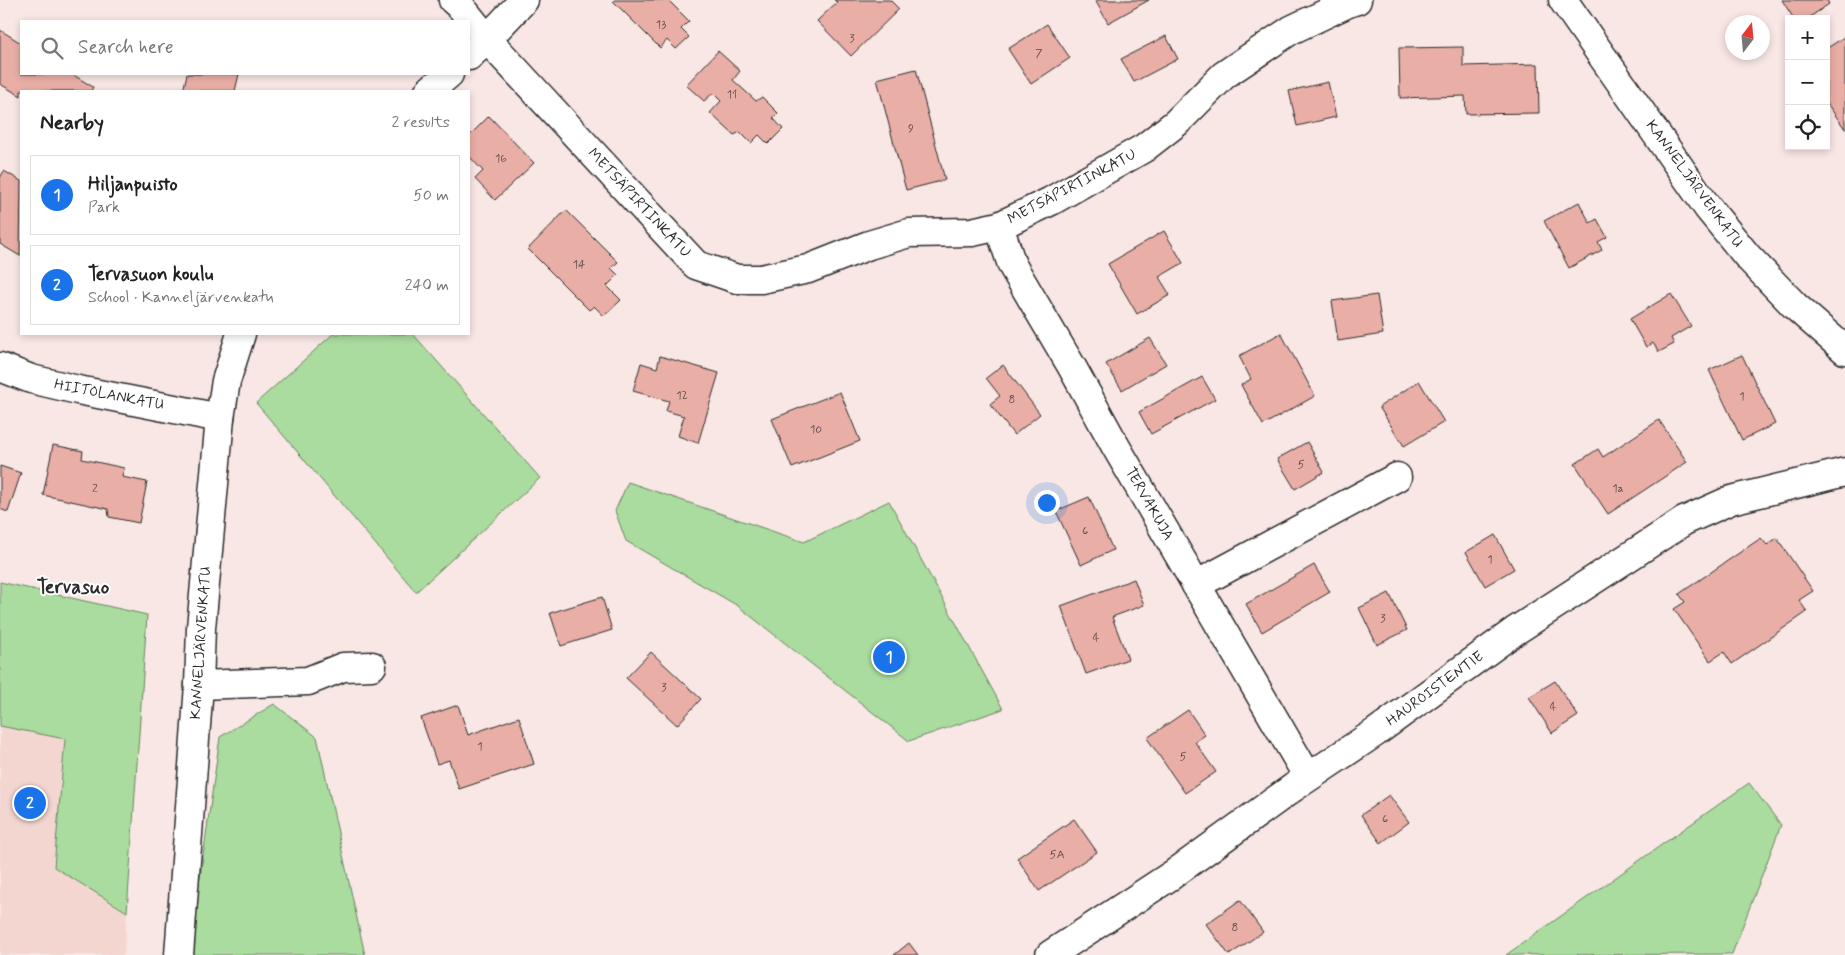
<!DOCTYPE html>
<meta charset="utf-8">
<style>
:root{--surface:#fff;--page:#f2f2f2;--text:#222;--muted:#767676;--line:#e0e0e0;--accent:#1a73e8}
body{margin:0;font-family:Mynerve,sans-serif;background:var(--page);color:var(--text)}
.controls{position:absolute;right:15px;top:15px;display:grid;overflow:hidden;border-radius:0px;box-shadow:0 2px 8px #0003}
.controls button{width:45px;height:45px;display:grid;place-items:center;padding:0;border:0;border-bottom:1px solid var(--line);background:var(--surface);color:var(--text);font:25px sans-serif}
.compass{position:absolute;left:1725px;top:15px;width:45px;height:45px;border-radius:50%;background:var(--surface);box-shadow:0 2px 8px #0003;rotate:16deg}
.you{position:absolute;left:1046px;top:502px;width:18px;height:18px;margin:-12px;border:4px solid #fff;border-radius:50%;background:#1a73e8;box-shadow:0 0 0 8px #1a73e833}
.badge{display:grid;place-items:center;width:32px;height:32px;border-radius:50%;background:var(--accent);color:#fff;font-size:16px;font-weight:700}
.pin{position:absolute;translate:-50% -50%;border:2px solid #fff;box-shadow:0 1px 5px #0006}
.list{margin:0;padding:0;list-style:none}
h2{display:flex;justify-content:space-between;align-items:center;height:65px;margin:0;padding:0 20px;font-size:21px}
h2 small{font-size:16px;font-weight:400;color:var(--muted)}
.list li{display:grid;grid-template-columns:32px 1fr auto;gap:15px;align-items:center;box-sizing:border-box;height:80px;margin:0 10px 10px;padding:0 10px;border:1px solid var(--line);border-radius:0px}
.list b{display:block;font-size:19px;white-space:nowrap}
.list p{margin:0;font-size:16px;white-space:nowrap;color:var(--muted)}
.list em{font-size:16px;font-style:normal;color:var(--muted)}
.icon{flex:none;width:28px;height:28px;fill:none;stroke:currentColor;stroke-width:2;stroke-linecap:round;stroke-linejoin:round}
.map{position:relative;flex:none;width:1845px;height:955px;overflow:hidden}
.search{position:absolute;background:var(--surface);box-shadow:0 2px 8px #0003;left:20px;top:20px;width:450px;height:55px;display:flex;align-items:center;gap:12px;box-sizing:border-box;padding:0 18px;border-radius:0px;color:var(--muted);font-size:19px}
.panel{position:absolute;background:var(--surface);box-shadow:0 2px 8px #0003;left:20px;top:90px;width:450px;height:245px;border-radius:0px}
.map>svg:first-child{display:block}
.built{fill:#f4d6d1}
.green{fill:#a9dc9e;stroke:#6a8464}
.building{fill:#e9aea6;stroke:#2b2b2b}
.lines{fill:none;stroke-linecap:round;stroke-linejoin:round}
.minor-casing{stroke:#2b2b2b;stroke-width:31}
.minor{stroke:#fff;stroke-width:28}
.labels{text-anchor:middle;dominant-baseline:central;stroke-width:4;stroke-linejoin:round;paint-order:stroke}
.number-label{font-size:12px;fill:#5a4c4a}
.street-label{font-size:15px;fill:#2b2b2b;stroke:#fff}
.district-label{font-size:20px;font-weight:bold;fill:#2b2b2b;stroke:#fff}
</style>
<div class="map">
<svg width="1845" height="955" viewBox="0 0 1845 955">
<rect width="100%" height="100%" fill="#f8e7e4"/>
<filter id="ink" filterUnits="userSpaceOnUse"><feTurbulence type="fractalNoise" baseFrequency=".02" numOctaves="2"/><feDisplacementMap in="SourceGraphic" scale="10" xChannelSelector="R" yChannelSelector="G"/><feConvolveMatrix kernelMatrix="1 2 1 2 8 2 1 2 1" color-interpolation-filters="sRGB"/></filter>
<g filter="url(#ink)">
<polygon class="built" points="0,726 65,739 54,867 127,912 124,955 0,955"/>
<g class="green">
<polygon points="333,334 413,334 540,478 416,592 256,403"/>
<polygon points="628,482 804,542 889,501 1003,709 909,741 738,606 626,541 615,511"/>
<polygon points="0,582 147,615 127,912 54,867 65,739 0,726"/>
<polygon points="274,704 317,737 365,955 189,955 220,737"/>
<polygon points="1749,783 1781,825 1732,954 1506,955"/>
</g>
<g class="building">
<polygon points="615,0 668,0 689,21 681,29 689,37 676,49 667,40 660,48 613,1"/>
<polygon points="834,0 890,0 899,9 851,56 817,21 837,2"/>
<polygon points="1095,0 1149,0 1108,23"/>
<polygon points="1782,0 1827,0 1829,4 1807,19 1794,19"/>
<polygon points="1047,24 1070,58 1031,84 1008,49"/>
<polygon points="0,30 21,43 21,74 72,74 93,87 91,91 21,91 21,96 0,84"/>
<polygon points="1166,36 1178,59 1134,82 1121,59"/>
<polygon points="1844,37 1845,38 1845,129 1826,102 1826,49"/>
<polygon points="1463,47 1463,66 1538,64 1539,113 1466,114 1465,96 1400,98 1399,48"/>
<polygon points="718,51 740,71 733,80 756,101 762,97 778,113 773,118 783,129 768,144 759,135 751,143 740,132 734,135 710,113 721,101 713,93 704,101 686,85"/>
<polygon points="916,69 945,180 906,190 877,79"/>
<polygon points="187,74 239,74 235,91 183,91"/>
<polygon points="1328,82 1336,117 1297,126 1289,91"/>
<polygon points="489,116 534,163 495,200 475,179 483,171 469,156 469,136"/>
<polygon points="4,171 21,181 20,256 0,244 0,178"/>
<polygon points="1579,202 1590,223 1597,219 1607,237 1598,242 1602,250 1569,268 1544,221"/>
<polygon points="566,210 618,262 611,268 618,275 607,286 621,300 604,316 594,306 589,310 528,249"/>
<polygon points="1164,231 1183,263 1159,277 1170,295 1137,314 1108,264"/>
<polygon points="1671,294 1691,326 1671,338 1674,344 1659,352 1653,343 1646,347 1630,319"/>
<polygon points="1377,295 1383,334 1338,341 1332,301"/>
<polygon points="1281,333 1315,396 1263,425 1241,385 1251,379 1239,356"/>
<polygon points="1150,338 1166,364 1122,390 1106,364"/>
<polygon points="1742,355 1775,424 1742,440 1709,370"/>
<polygon points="660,356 719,373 698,443 678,436 684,416 666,411 669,401 633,391 641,363 657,368"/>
<polygon points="1003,365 1040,414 1014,435 990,404 1000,396 986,378"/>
<polygon points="1202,377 1215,399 1151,434 1139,412"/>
<polygon points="1419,381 1444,422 1404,446 1379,407"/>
<polygon points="840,392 860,441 792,468 772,419"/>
<polygon points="1659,420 1687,462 1608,514 1575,464 1598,449 1603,457"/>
<polygon points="1307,442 1324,472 1295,489 1277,459"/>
<polygon points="53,445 83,451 82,459 124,468 122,477 147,482 139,523 109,517 108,509 43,495"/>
<polygon points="0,466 21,473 8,512 0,509"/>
<polygon points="1089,497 1113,550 1081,565 1056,511"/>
<polygon points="1495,535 1514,569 1485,586 1466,552"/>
<polygon points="1761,538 1767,545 1777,538 1813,591 1799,600 1807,612 1732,664 1724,652 1710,661 1674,609 1685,602 1679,594"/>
<polygon points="1314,565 1330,592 1262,632 1246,604"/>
<polygon points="1134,579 1144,605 1112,617 1128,659 1086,674 1061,606"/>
<polygon points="1389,593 1407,630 1377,645 1359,608"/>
<polygon points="602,597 612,630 561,646 550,613"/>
<polygon points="651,652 701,699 677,725 626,678"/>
<polygon points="1555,681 1578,716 1552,733 1529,697"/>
<polygon points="458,705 468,735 519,717 534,764 459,789 449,760 437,764 421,718"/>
<polygon points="1188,710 1205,735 1195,742 1216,772 1185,793 1147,738"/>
<polygon points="1389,795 1409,822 1381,843 1361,815"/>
<polygon points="1074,819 1097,852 1039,891 1017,858"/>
<polygon points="1240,900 1263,932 1229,955 1206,924"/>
<polygon points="909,943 918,955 894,955"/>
</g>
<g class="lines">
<defs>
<g id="minor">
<polyline points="453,0 461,7 487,39 696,265 737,279 761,279 808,269 869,245 909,233 972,232 999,226 1051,201 1144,148 1176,123 1224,75 1291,30 1348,3 1357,0"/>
<polyline points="1563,0 1708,208 1748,257 1795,306 1845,350"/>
<polyline points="469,56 487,39 524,0"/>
<polyline points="429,91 449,74"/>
<polyline points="999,226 1012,265 1072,367 1116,447 1308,777"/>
<polyline points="0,367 31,379 78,390 220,418"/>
<polyline points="1196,585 1397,477"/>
<polyline points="199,685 308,681 343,667 372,666"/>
<polyline points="179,955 199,685 201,628 220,418 226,381 241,334"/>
<polyline points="1050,955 1172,875 1294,787 1376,732 1515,631 1684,521 1731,500 1845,472"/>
</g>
</defs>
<use href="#minor" class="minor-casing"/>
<use href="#minor" class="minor"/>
</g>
</g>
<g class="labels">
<g class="number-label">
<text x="661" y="25">13</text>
<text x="852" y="39">3</text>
<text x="1039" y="54">7</text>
<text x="732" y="95">11</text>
<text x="911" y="129">9</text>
<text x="501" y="159">16</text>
<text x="579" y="265">14</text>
<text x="682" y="396">12</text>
<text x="1742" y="397">1</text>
<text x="1012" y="400">8</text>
<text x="816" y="430">10</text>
<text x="1301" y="465">5</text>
<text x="95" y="489">2</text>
<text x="1618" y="489">1a</text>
<text x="1085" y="531">6</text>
<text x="1490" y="560">1</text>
<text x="1383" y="619">3</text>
<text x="1096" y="638">4</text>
<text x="664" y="688">3</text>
<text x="1553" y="707">4</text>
<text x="480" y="747">1</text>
<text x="1183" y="757">5</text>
<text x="1385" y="819">6</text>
<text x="1057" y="855">5A</text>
<text x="1235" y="928">8</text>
</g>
<g class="street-label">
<text transform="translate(1694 184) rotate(54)">KANNELJÄRVENKATU</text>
<text transform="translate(1072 187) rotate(-28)">METSÄPIRTINKATU</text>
<text transform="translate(639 203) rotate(47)">METSÄPIRTINKATU</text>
<text transform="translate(109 395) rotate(11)">HIITOLANKATU</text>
<text transform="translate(1149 504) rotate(60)">TERVAKUJA</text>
<text transform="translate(201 643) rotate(-86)">KANNELJÄRVENKATU</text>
<text transform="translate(1435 689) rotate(-36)">HAUROISTENTIE</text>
</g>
<g class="district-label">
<text x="73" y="587">Tervasuo</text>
</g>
</g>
</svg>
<div class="controls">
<button>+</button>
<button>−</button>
<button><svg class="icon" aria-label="locate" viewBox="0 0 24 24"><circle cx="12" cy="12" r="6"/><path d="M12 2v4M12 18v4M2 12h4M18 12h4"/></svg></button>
</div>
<svg class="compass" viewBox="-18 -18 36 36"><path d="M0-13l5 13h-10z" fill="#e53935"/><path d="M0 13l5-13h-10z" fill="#767676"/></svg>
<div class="you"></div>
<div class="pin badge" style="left:889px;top:657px">1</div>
<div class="pin badge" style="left:30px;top:803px">2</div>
<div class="search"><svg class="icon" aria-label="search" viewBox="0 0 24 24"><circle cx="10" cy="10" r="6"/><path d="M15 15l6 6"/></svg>Search here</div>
<section class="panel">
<h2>Nearby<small>2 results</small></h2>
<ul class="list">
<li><span class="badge">1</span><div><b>Hiljanpuisto</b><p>Park</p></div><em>50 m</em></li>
<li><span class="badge">2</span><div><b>Tervasuon koulu</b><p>School · Kanneljärvenkatu</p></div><em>240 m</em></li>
</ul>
</section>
</div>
